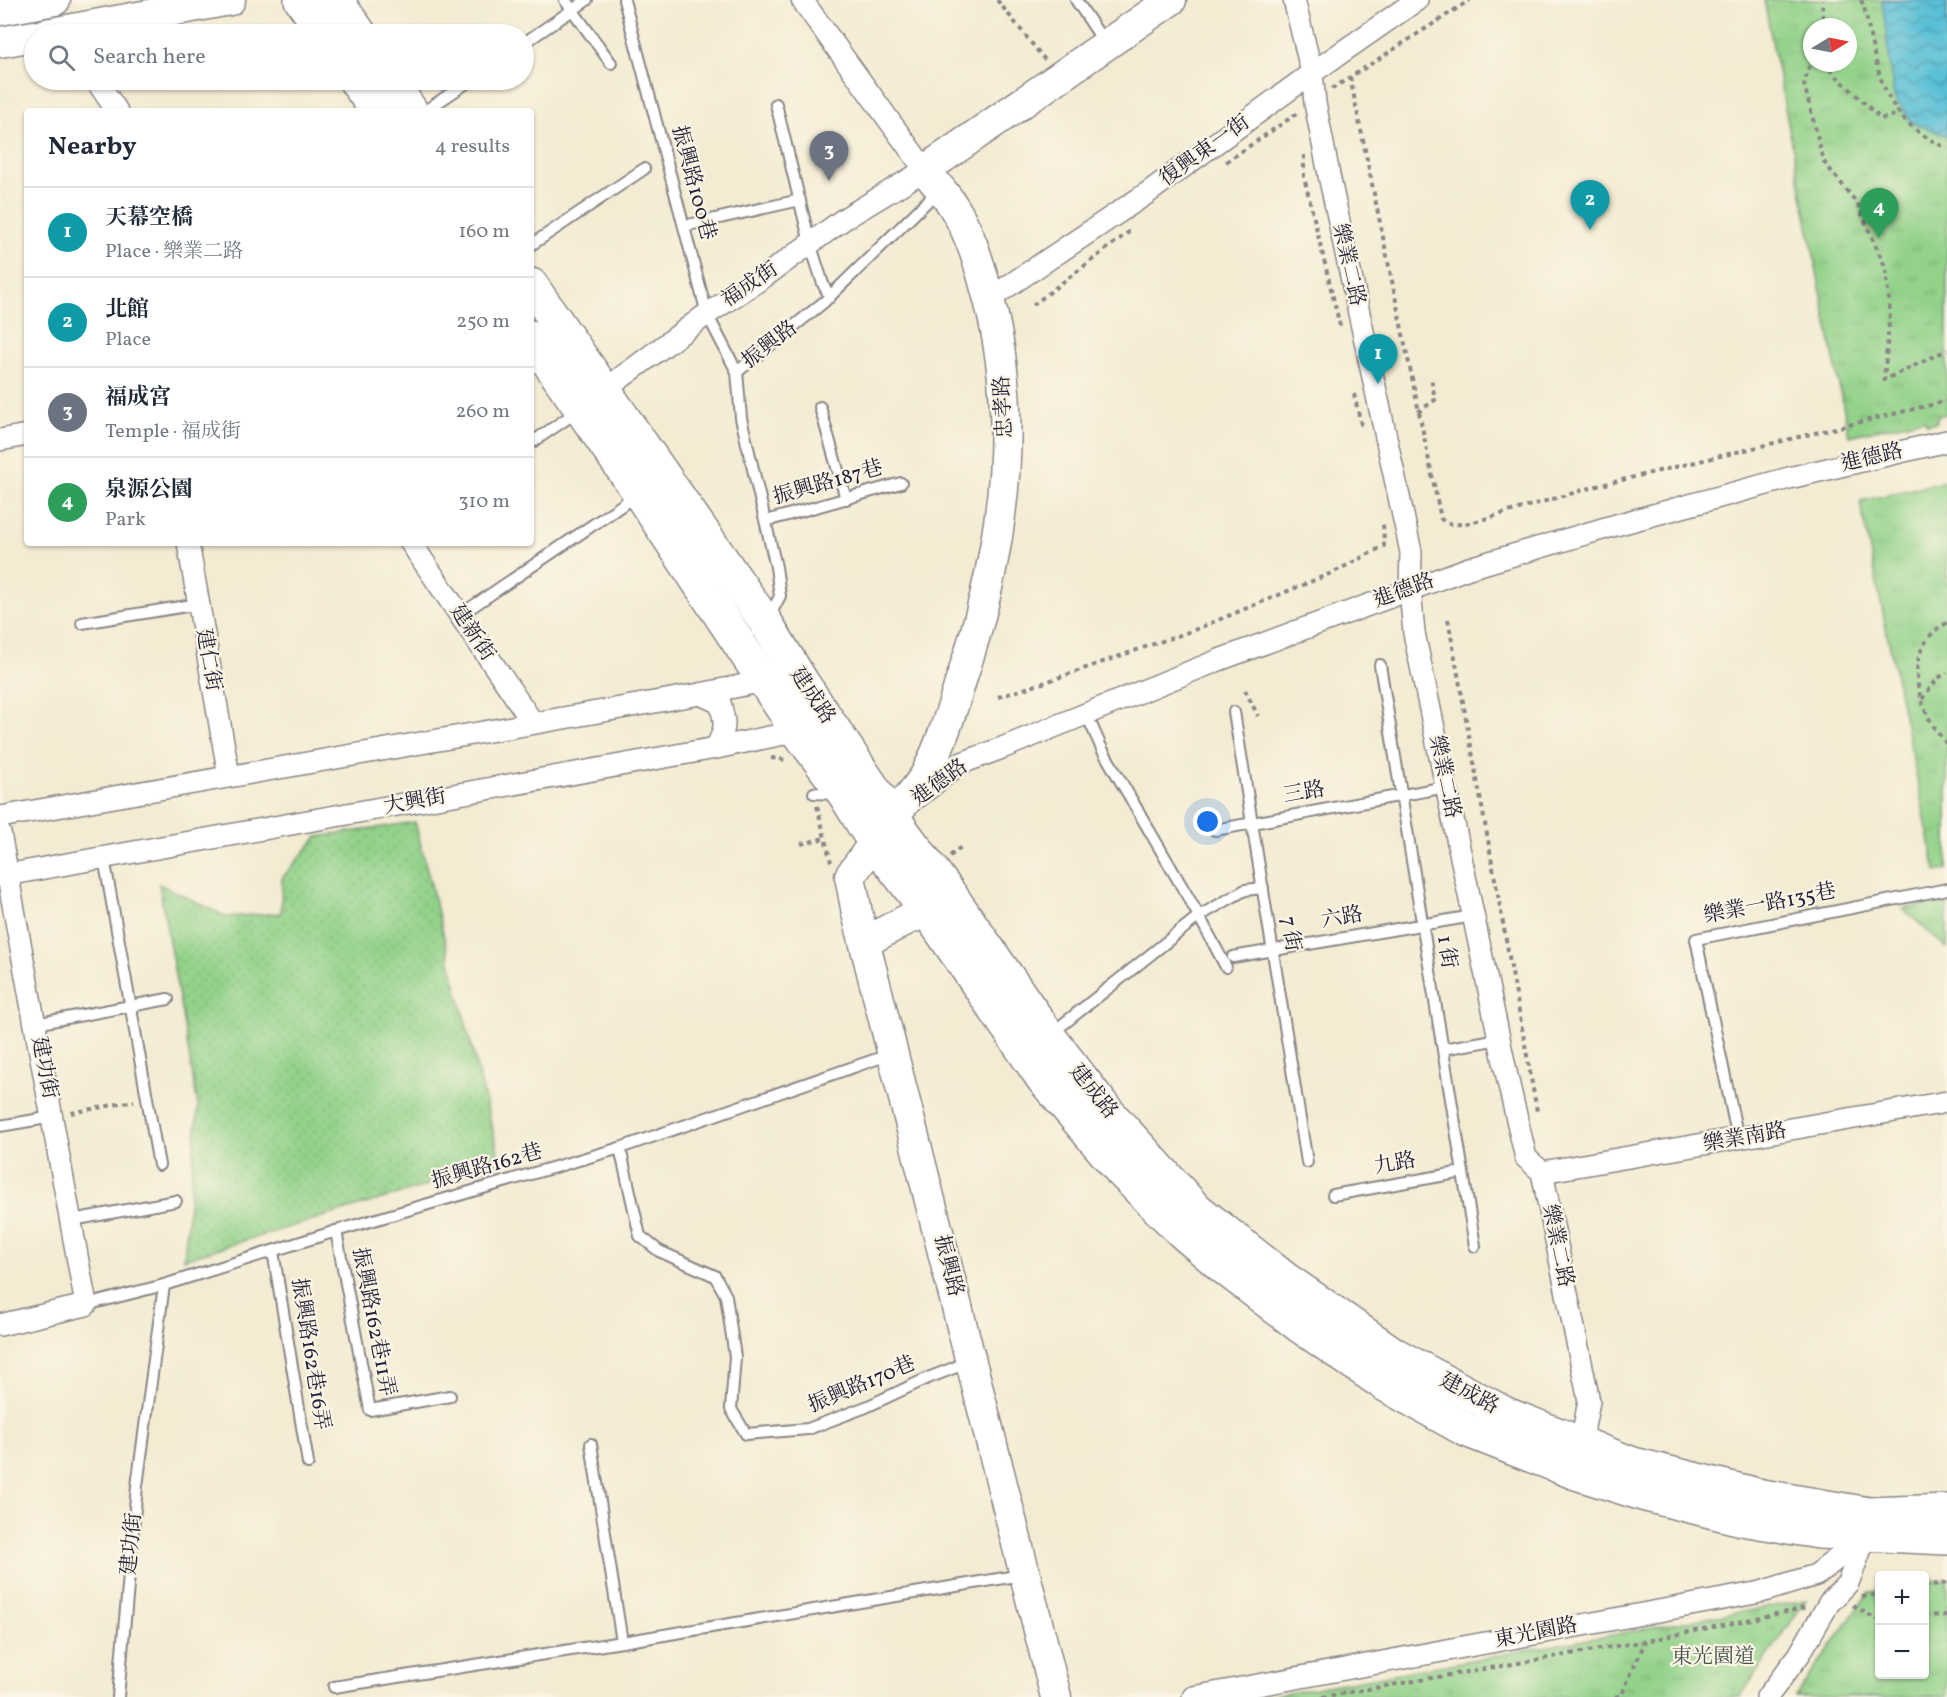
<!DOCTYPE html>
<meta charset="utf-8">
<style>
:root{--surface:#fff;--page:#f6f6f7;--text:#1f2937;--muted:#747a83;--line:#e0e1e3;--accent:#1a73e8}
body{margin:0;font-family:Vollkorn,"Noto Serif TC",serif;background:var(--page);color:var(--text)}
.controls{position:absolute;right:18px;bottom:18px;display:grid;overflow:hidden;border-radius:6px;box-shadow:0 2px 4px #0004}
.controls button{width:54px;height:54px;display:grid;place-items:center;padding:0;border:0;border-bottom:2px solid var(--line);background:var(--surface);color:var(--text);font:30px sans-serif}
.compass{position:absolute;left:1803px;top:18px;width:54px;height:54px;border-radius:50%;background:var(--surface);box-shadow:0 2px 4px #0004;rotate:80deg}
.you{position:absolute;left:1208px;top:822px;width:21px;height:21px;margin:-15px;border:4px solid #fff;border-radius:50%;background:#1a73e8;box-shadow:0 0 0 9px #1a73e833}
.badge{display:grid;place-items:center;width:39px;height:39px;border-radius:50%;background:var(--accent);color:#fff;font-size:20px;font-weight:700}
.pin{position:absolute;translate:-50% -50px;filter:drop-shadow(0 2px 3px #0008)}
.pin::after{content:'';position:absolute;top:32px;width:21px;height:18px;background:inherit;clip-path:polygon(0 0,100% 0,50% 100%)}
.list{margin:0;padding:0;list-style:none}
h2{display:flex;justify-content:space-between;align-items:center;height:78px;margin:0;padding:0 24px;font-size:26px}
h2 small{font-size:20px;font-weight:400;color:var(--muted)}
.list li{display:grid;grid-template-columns:39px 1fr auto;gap:18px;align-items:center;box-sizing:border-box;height:90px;padding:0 24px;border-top:2px solid var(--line)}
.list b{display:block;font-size:22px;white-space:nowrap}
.list p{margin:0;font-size:20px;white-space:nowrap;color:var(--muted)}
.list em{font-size:20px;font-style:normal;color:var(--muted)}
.icon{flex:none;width:33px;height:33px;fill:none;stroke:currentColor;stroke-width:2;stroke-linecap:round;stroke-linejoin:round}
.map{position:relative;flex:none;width:1947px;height:1697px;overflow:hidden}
.search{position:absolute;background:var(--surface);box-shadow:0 2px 4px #0004;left:24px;top:24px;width:510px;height:66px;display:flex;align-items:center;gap:15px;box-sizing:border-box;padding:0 21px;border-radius:33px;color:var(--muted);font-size:22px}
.panel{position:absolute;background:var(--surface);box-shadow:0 2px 4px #0004;left:24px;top:108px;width:510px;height:438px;border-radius:6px}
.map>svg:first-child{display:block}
.grass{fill:url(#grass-dots);stroke:#5a7a62;stroke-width:1.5}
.park{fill:url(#park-tufts);stroke:#5a7a62;stroke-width:1.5;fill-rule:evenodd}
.water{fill:url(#water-waves);stroke:#3d7088;stroke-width:1.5}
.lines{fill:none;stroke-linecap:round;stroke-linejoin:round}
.lane-casing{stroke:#8a8686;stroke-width:14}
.street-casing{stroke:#8a8686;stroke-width:24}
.secondary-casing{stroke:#8a8686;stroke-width:33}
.primary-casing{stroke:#8a8686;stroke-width:36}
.path{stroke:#8a8686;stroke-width:4;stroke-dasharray:4.5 4.5;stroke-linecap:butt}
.lane{stroke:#fff;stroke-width:10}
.street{stroke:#fff;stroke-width:21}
.secondary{stroke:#fff;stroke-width:30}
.primary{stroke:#fff;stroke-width:33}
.labels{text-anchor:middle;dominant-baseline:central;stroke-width:4.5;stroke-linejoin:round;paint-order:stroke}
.street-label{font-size:21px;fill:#22223b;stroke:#fcf5e5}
.park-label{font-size:21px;fill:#445752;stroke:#fcf5e5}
</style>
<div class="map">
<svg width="1947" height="1697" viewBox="0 0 1947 1697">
<defs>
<pattern id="grass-dots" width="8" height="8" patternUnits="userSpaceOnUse" patternTransform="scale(1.5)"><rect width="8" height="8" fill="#92d289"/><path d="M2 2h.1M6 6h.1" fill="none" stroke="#7eb477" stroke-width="1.8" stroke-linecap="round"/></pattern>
<pattern id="park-tufts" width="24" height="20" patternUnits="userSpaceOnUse" patternTransform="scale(1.5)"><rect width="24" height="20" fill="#92d289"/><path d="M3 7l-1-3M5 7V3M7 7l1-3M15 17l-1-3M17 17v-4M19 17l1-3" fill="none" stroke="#7eb477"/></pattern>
<pattern id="water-waves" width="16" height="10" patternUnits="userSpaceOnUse" patternTransform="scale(1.5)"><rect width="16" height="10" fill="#58bfd6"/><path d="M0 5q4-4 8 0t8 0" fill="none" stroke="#489baf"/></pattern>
</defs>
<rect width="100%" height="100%" fill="#fcf5e5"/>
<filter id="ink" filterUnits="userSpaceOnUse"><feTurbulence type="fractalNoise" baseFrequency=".0167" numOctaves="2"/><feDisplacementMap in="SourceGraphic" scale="12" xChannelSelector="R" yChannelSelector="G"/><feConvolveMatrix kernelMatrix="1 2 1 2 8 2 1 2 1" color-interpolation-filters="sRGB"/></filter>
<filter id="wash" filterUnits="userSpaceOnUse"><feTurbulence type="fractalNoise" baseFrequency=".008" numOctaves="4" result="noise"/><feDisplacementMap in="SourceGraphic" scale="24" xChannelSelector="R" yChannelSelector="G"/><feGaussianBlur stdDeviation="1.35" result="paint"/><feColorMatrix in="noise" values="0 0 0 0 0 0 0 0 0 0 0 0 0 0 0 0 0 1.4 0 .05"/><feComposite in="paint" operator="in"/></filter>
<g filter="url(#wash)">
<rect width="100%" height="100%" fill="#f3ebd2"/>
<polygon class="grass" points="415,822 501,1163 184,1259 198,1106 159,884 227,917 281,913 282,878 317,837"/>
<g class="park">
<path d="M1764,0H1947V413L1937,417V422L1927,424L1924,419L1849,436ZM1812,27H1848V63H1812Z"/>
<polygon points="1947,481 1947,870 1936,872 1860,501"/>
<polygon points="1947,900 1947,948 1903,909"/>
<polygon points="1947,1579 1947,1697 1795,1697 1869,1592 1879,1591 1880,1674 1924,1674 1925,1582"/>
<polygon points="1806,1600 1740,1697 1265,1697 1785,1604"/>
</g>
<polygon class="water" points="1882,0 1947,0 1947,136 1911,122 1894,97"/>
</g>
<g filter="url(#ink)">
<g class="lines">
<defs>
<g id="lane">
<polyline points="565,0 611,63"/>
<polyline points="624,0 707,314 737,372 741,418 776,567 780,596 769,617"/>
<polyline points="1076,0 1104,42"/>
<polyline points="524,43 587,0"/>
<polyline points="776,104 810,243 823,284 830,297"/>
<polyline points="425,111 471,80"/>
<polyline points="684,226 800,200"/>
<polyline points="531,245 644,169"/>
<polyline points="737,372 824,302 939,190"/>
<polyline points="820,407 846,499"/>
<polyline points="531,443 578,411"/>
<polyline points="766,521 901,483"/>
<polyline points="460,615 637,495"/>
<polyline points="82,623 199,604"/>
<polyline points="1380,665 1475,1246"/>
<polyline points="1234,712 1307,1162"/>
<polyline points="814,793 836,794"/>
<polyline points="1215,830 1446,787"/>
<polyline points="104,858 159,1165"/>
<polyline points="1233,957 1473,916"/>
<polyline points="1226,967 1199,916 1245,890 1263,888"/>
<polyline points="35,1024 168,999"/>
<polyline points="1052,1033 1199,916 1102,749 1086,713"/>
<polyline points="1443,1049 1499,1039"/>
<polyline points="0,1126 53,1117"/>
<polyline points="1738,1139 1696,939 1947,889"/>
<polyline points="620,1148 640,1236 659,1251 715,1276 726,1296 735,1357 731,1409 746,1434 808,1429 866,1407 928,1378 969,1362"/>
<polyline points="1333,1195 1463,1172"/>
<polyline points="72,1220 176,1201"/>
<polyline points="336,1231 370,1410 450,1396"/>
<polyline points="273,1251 308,1463"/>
<polyline points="86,1305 164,1285 336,1231 620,1148 891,1054"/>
<polyline points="591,1444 622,1642"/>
<polyline points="334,1687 622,1642 1022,1575"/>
<polyline points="118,1697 137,1486 164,1285"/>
</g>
<g id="street">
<polyline points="1294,0 1312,73 1315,103 1330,180 1411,552 1410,589 1414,633 1508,1081 1526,1158 1542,1172 1589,1401 1581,1443"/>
<polyline points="96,80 117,111"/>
<polyline points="989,299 1146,194 1312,73 1417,0"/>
<polyline points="595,397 707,314 761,279 844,219 925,170 802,0"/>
<polyline points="0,440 27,435"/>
<polyline points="188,543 229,776"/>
<polyline points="411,543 533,723"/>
<path d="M700,694L720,703C726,724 726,728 716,748"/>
<polyline points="918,797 959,764 1002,748 1219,660 1469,568 1616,525 1789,478 1947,441"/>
<polyline points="0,817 700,694 764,681"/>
<polyline points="0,833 86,1305 0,1325"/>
<polyline points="0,876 716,748 779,735 807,724"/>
<polyline points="1542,1172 1947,1102"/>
<polyline points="1193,1697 1761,1592 1816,1575 1866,1536"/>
<polyline points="1767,1697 1799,1655 1829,1603 1848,1583 1866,1535"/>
</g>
<g id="secondary">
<polyline points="0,10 55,0"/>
<polyline points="46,34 230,0"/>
<polyline points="0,42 34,36"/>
<polyline points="865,942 908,919 928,912"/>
<path d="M1056,1697L857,913L850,876C867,852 884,829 901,807C909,796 919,786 926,774C945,737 956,695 969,655C1006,534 1021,408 985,285C978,259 968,229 953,206C945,193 934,182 925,170L1171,0"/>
</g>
<g id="primary">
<polyline points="301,0 325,34"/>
<polyline points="336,0 360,34"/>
<polyline points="355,80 377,111"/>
<polyline points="390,80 411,111"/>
<polyline points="531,285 766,623 802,682 893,818 949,893 1048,1035 1106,1110 1195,1208 1284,1278 1394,1354 1506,1414 1633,1464 1762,1496 1869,1514 1947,1511"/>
<polyline points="531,337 640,494 796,729 845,795 874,842 928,912 1043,1079 1122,1172 1181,1231 1223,1267 1301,1327 1384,1384 1466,1430 1573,1472 1646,1495 1742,1519 1819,1532 1947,1538"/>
</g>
</defs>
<use href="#lane" class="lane-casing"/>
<use href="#street" class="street-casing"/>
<use href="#secondary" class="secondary-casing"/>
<use href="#primary" class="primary-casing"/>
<g class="path">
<polyline points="997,0 1045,60"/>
<path d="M1861,0C1867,13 1868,27 1871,41C1882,93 1895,125 1947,148"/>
<polyline points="1820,27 1823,17 1822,0"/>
<polyline points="1812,57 1804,84 1824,162 1857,203 1886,269 1890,312 1884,380 1947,350"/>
<polyline points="1823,63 1881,119 1898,114"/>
<path d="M1350,77L1441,519C1452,527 1462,524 1474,522L1597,486L1947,401"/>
<polyline points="1332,89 1470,0"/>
<polyline points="1304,155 1304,177 1340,326"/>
<polyline points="1226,162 1299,112"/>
<polyline points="1033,305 1130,231"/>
<polyline points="1354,394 1361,424 1365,424"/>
<polyline points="1418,412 1435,400 1431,377"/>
<polyline points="1448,619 1537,1111"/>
<path d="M1947,623C1899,648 1916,711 1947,744"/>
<polyline points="1245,690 1258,716"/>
<polyline points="998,697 1043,683 1194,630 1334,572 1384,546 1383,521"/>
<polyline points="1922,699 1938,678 1947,673"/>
<polyline points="771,758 787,760"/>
<polyline points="817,806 831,862"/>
<polyline points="801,844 825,838"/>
<polyline points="950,856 961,847"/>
<polyline points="71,1113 134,1101"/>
<polyline points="1924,1586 1947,1583"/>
<polyline points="1862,1597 1880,1594"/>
<polyline points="1853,1605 1876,1619 1880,1619"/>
<polyline points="1924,1616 1947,1615"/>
<polyline points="1322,1697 1646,1641 1805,1608"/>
<polyline points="1615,1697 1622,1694 1645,1642"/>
</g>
<use href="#lane" class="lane"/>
<use href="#street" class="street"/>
<use href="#secondary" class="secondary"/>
<use href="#primary" class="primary"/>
</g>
</g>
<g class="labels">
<g class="street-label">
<text transform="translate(1205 151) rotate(-36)">復興東一街</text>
<text transform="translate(693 183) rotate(75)">振興路100巷</text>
<text transform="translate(1348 265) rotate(77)">樂業二路</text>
<text transform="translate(750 285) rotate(-34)">福成街</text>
<text transform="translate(770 345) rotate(-38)">振興路</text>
<text transform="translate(1004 407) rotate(-93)">忠孝路</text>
<text transform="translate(1872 458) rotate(-13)">進德路</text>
<text transform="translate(828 483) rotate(-16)">振興路187巷</text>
<text transform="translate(1404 591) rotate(-20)">進德路</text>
<text transform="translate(472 633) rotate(56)">建新街</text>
<text transform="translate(208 660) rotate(80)">建仁街</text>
<text transform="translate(812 696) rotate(56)">建成路</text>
<text transform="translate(1444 777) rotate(78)">樂業二路</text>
<text transform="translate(940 783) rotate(-36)">進德路</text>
<text transform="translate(1304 793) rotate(-10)">三路</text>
<text transform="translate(415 802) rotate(-10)">大興街</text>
<text transform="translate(1770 904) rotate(-11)">樂業一路135巷</text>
<text transform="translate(1342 918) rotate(-10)">六路</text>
<text transform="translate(1290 934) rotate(81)">7 街</text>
<text transform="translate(1446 952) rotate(81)">1 街</text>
<text transform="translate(44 1068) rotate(79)">建功街</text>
<text transform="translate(1093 1092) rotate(51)">建成路</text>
<text transform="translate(1745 1138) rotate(-10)">樂業南路</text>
<text transform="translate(1395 1164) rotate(-10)">九路</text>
<text transform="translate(487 1167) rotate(-16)">振興路162巷</text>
<text transform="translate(1557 1246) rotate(78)">樂業二路</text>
<text transform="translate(948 1266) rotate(76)">振興路</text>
<text transform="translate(373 1322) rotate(79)">振興路162巷11弄</text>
<text transform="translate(310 1354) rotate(81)">振興路162巷16弄</text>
<text transform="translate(862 1385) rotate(-23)">振興路170巷</text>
<text transform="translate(1469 1394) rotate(28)">建成路</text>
<text transform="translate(132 1544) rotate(-85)">建功街</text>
<text transform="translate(1536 1633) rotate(-11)">東光園路</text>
</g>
<g class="park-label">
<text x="1713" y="1657">東光園道</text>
</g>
</g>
</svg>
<div class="controls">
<button>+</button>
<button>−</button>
</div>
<svg class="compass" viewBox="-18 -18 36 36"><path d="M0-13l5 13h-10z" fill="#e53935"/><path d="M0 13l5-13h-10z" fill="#747a83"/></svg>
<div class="you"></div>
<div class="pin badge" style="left:1378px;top:384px;background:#0f9aa8">1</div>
<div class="pin badge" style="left:1590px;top:230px;background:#0f9aa8">2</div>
<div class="pin badge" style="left:829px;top:181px;background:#6b7280">3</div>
<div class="pin badge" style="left:1879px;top:238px;background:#2e9e5b">4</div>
<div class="search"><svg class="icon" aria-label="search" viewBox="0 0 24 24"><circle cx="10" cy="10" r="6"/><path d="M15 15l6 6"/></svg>Search here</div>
<section class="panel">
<h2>Nearby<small>4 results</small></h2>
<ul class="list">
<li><span class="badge" style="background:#0f9aa8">1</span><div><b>天幕空橋</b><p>Place · 樂業二路</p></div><em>160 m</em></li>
<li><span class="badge" style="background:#0f9aa8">2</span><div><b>北館</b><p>Place</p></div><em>250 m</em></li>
<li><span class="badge" style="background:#6b7280">3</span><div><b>福成宮</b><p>Temple · 福成街</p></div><em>260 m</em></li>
<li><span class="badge" style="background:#2e9e5b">4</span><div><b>泉源公園</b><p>Park</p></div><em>310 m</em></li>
</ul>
</section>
</div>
